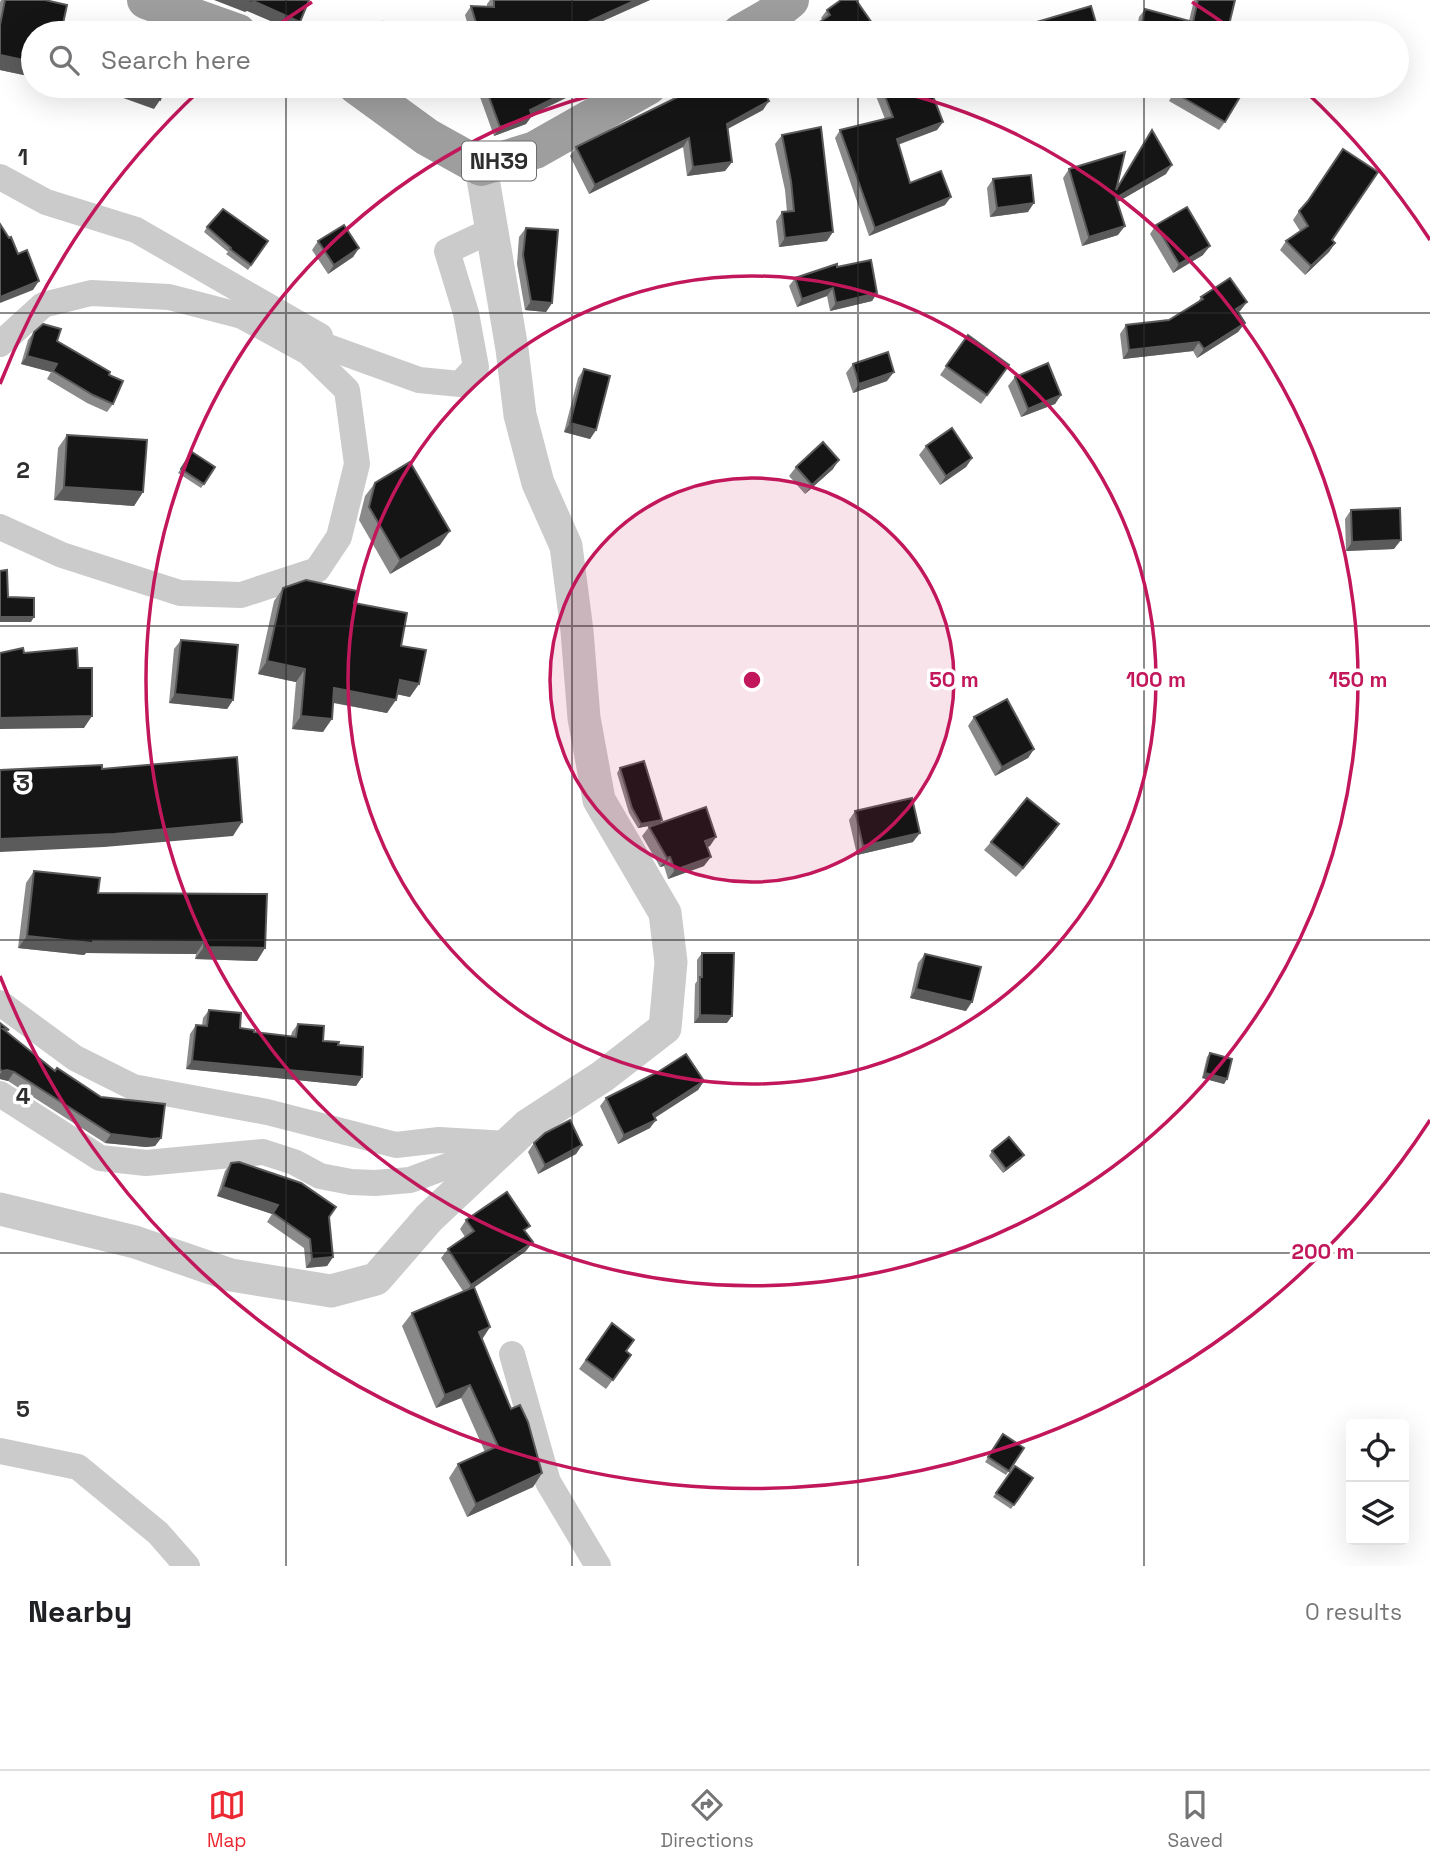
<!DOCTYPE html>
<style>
:root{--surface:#fff;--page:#f6f6f6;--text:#202124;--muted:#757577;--line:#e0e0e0;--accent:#ec2932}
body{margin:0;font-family:"Space Grotesk",sans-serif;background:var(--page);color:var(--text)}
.controls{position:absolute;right:21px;bottom:21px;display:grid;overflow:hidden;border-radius:7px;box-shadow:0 7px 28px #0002}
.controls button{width:63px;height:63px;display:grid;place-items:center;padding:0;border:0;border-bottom:2px solid var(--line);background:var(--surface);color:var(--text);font:35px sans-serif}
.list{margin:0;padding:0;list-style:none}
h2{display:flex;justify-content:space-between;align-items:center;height:91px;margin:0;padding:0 28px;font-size:30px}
h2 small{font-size:23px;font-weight:400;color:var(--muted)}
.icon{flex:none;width:38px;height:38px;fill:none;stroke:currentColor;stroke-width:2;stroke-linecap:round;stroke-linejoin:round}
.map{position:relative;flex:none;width:1430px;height:1566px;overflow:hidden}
.search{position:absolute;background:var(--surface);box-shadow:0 7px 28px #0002;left:21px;right:21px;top:21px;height:77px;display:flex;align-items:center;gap:18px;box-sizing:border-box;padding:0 24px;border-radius:38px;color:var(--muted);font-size:26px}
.sheet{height:203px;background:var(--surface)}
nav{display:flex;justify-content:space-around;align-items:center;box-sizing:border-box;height:98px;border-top:2px solid var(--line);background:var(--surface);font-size:19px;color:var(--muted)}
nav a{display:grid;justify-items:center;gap:4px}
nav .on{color:var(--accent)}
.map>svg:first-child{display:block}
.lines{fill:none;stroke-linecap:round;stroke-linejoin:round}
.minor{stroke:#cbcbcb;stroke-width:26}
.tertiary{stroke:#cbcbcb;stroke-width:33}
.trunk{stroke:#9e9e9e;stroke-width:38}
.wall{fill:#8a8a8a}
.shaded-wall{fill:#5b5b5b}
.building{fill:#151515;stroke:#5b5b5b;stroke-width:2}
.grid{fill:none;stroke:#2e2e2e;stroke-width:2;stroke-opacity:0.55}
.ring{fill:none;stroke:#c2185b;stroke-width:3.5}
.labels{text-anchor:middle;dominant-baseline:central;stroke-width:7;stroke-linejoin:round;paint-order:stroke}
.shield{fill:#fff;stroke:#6d6d6d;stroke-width:2}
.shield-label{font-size:23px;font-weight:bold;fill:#2e2e2e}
.grid-label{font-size:23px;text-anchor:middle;font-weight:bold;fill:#2e2e2e;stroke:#fff;stroke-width:7;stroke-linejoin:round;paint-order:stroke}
.centre{fill:#c2185b;stroke:#fff;stroke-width:3.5}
.ring-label{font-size:21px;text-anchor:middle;font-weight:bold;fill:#c2185b;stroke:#fff;stroke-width:7;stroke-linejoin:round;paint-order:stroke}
</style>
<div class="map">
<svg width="1430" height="1566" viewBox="0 0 1430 1566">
<rect width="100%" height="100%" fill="#fff"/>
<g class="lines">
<g class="minor">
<polyline points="0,177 46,202 136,230 320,336"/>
<polyline points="295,335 419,380 460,384 476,367 466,313 447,251 492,230"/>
<polyline points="0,344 43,305 91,293 169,297 242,316 308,352 347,390 357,464 339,537 317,570 241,595 180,593 62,555 0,527"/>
<polyline points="0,1003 75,1058 133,1087 267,1112 396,1145 439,1140 508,1144"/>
<polyline points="0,1094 100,1158 146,1163 263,1152 294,1162 320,1176 351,1182 375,1183 410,1180 499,1147"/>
<polyline points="512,1354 548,1482 598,1566"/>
<polyline points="0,1451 78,1467 158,1533 187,1566"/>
</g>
<polyline class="tertiary" points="0,1209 135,1242 231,1275 331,1291 376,1279 429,1218 528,1125 603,1076 665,1028 671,962 665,913 599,800 584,718 577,631 566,546 538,483 520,415 512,349 481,167"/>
<g class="trunk">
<polyline points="146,0 238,33"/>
<polyline points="741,33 769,17 790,0"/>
<polyline points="357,86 427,137 481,167 535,150 648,86"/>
</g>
</g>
<g class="wall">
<polygon points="1,0 45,0 33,33 33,77 0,70 0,2"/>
<polygon points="490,0 650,0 576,33 470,33 465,15 471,6 487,7 487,4"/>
<polygon points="1194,0 1235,0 1227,33 1136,33 1139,17 1145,9 1189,21"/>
<polygon points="827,10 879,33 823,20 821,18"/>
<polygon points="1030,24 1099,33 1025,33 1024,32"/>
<polygon points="396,86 406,86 403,90"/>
<polygon points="476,86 587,86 584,89 532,115 526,124 494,136"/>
<polygon points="872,86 929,86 943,122 937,130 898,145 910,183 945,205 869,236 835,138 840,130 885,119"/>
<polygon points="1058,86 1085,86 1060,93"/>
<polygon points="1178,86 1225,86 1225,122 1219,130 1169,101"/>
<polygon points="763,110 727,129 732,162 725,171 687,176 683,147 589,194 570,156 576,147"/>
<polygon points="1152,130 1166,174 1117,202 1118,235 1082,246 1063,178 1069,169 1117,188"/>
<polygon points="782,135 827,241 779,247 776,221 782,212 787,212 785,190 775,144"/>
<polygon points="993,179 1028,212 990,217 987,188"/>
<polygon points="1299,211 1335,243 1329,252 1305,275 1280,250 1286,241 1300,231 1293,220"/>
<polygon points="1156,225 1203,255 1173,273 1150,234"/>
<polygon points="207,227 268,241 248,270 226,254 228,252 204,232"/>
<polygon points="526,228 552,303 546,312 525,310 517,264 519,237"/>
<polygon points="318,241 359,248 353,257 328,274 312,250"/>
<polygon points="837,267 877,293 872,301 830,311 827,296 797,307 789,286 795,278"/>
<polygon points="1201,297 1247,302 1238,313 1245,323 1238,332 1197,358 1193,351 1123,359 1120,334 1126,325 1169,320 1198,302"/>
<polygon points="34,332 57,341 109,375 113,404 107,412 87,403 47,379 51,372 21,364 28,340"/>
<polygon points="968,335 1009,365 981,404 940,375"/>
<polygon points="853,364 887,381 853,393 846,373"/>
<polygon points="584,369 596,430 590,439 564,432 578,378"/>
<polygon points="1015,377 1061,395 1055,404 1021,417 1008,386"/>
<polygon points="67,435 143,492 134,506 54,500 58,448"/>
<polygon points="926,446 972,458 966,467 940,485 919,455"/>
<polygon points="192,452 204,484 201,488 178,473"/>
<polygon points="796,467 833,469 805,494 789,476"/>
<polygon points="375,483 440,545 390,574 359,520 365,496"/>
<polygon points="1351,510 1394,549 1346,551 1345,519"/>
<polygon points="283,588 354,603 401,646 410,697 397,694 387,713 333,703 323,732 292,729 296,682 258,674 274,601"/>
<polygon points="181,640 233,700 227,709 169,703 174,649"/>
<polygon points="974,717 1034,749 1028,758 995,776 968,726"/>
<polygon points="620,768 662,820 659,824 710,846 707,847 704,866 668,879 664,866 660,867 642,836 649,827 654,825 638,828 629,813 617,773"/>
<polygon points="855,811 913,842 857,855 849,820"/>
<polygon points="1053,833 1016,877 984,850 991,842"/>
<polygon points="34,871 98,893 265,948 257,961 195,959 196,954 86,953 84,955 18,948 26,883"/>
<polygon points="702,953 727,1023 694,1023 695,984 697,981 697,960"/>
<polygon points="925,954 966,1011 910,998 918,963"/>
<polygon points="209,1010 240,1028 254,1032 291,1036 292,1032 298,1024 323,1041 338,1045 362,1077 356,1086 186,1069 190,1034 196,1025 202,1026 203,1018"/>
<polygon points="0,1023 7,1032 55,1071 161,1138 155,1146 146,1147 105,1143 8,1081 0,1079"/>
<polygon points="1210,1053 1227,1079 1224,1084 1202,1078 1207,1057"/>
<polygon points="704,1081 698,1090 655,1117 650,1128 618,1144 600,1106 606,1098"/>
<polygon points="534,1143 582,1145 576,1154 538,1174 528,1152"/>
<polygon points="992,1151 1021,1159 1003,1173 989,1156"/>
<polygon points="231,1163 329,1217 333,1257 327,1266 306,1268 304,1248 267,1222 272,1214 217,1196 225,1171"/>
<polygon points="466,1220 525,1232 526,1251 474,1287 490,1327 482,1339 511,1409 542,1473 533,1487 467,1517 449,1478 458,1464 485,1452 461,1398 436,1408 402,1326 412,1313 463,1291 441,1258 448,1249 465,1237 460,1229"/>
<polygon points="612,1323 626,1351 631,1355 606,1389 579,1369"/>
<polygon points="1003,1434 1024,1448 1006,1475 985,1462"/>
<polygon points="1015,1466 1033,1478 1011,1509 993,1497"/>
</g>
<g class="shaded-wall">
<polygon points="214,0 243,0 253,1 300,22 294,31 247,11 245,12"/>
<polygon points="636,0 650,0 576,33 565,33 566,32"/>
<polygon points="0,55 33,62 33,77 0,70"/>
<polygon points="104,86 122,86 160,100 154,109 101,90"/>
<polygon points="579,86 587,86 584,89 524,118 532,116 526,124 494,136 500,127 530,110"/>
<polygon points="1065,86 1085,86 1060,93"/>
<polygon points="769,101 763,110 720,133 727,124"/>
<polygon points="943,122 937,130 891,147 897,139"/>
<polygon points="689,138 683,147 589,194 595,185"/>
<polygon points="732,162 725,171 687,176 693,167"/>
<polygon points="1172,165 1166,174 1109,207 1116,198"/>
<polygon points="951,197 945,205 869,236 875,228"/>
<polygon points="1034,203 1028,212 990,217 997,208"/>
<polygon points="1125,226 1118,235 1082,246 1089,237"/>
<polygon points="833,232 827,241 779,247 785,238"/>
<polygon points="1335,243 1329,252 1305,275 1311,266"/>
<polygon points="1210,246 1203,255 1173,273 1179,264"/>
<polygon points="359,248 353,257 328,274 334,265"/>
<polygon points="39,281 33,290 0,303 0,297"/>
<polygon points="833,288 827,296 797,307 802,299"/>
<polygon points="877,293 872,301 830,311 836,303"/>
<polygon points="531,301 552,303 546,312 525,310"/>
<polygon points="1247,302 1240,311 1230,318 1236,309"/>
<polygon points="1245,323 1238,332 1197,358 1204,349"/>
<polygon points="1199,342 1193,351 1123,359 1129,350"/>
<polygon points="27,356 57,364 51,372 21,364"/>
<polygon points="894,372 887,381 853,393 859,384"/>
<polygon points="1061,395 1055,404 1021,417 1028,409"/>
<polygon points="570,423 596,430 590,439 564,432"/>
<polygon points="972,458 966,467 940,485 946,476"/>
<polygon points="839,460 833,469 805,494 812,485"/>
<polygon points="64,487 143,492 134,506 54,500"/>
<polygon points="450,531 440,545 390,574 400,560"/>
<polygon points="1401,540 1394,549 1346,551 1352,542"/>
<polygon points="0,617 34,617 31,622 0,622"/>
<polygon points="267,661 305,669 296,682 258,674"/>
<polygon points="400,680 419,684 410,697 391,693"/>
<polygon points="334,688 396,700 387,713 325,701"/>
<polygon points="175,694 233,700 227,709 169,703"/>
<polygon points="92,716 84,728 0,729 0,718"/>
<polygon points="301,716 332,719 323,732 292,729"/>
<polygon points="1034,749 1028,758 995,776 1002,767"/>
<polygon points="662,820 659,824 638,828 641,824"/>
<polygon points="242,822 233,836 104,847 0,852 0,839"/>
<polygon points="1059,824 1053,833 1016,877 1023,868"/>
<polygon points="920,833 913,842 857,855 863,846"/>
<polygon points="716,837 710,846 698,850 705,841"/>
<polygon points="670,857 664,866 660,867 667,858"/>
<polygon points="711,857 704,866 668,879 675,870"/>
<polygon points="27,936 204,942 196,954 86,953 84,955 18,948"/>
<polygon points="204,947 265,948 257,961 195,959"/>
<polygon points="916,989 972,1002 966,1011 910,998"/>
<polygon points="700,1015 732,1016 727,1023 694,1023"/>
<polygon points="192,1061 362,1077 356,1086 186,1069"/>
<polygon points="7,1070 14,1072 8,1081 0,1079 0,1074 2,1071"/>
<polygon points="1205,1073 1227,1079 1224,1084 1202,1078"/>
<polygon points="704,1081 698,1090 647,1123 653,1114"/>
<polygon points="656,1120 650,1128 618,1144 624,1135"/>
<polygon points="111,1134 161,1138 155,1146 146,1147 105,1143"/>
<polygon points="582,1145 576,1154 538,1174 545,1165"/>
<polygon points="1024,1155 1021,1159 1003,1173 1006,1169"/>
<polygon points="223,1187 278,1205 272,1214 217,1196"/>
<polygon points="533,1242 526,1251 465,1294 471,1285"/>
<polygon points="333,1257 327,1266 306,1268 312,1259"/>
<polygon points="490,1327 481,1341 479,1332"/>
<polygon points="470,1385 461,1398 436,1408 445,1395"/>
<polygon points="542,1473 533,1487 467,1517 476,1504"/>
</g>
<g class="building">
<polygon points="5,0 45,0 67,5 61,33 33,33 33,62 0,55 0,25"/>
<polygon points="243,0 309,0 300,22 253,1 252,3"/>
<polygon points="494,0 636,0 566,32 567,33 479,33 471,6 494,7"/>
<polygon points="841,0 856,0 879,33 803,33 830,15 827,10"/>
<polygon points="1198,0 1235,0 1227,33 1140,33 1145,9 1193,22"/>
<polygon points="1091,6 1099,33 1032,33 1030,24"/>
<polygon points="383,22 402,33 377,33"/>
<polygon points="122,86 165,86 160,100"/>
<polygon points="485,86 579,86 530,110 532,116 500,127"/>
<polygon points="700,86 761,86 769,101 727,124 732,162 693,167 689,138 595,185 576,147"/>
<polygon points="881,86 929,86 943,122 897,139 910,183 941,171 951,197 875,228 840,130 893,117"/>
<polygon points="1179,86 1225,86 1241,95 1225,122 1175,93"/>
<polygon points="821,127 833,232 785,238 782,212 794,211 791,181 782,135"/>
<polygon points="1152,130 1172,165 1116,198 1125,226 1089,237 1069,169 1125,152 1116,190"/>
<polygon points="1343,149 1378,172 1332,240 1335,243 1311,266 1286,241 1308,226 1299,211 1308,201"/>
<polygon points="1031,175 1034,203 997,208 993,179"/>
<polygon points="1187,207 1210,246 1179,264 1156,225"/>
<polygon points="223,209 268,241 251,265 230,249 231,248 207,227"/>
<polygon points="0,224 9,238 11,237 18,254 27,250 39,281 0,297"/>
<polygon points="344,225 359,248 334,265 318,241"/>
<polygon points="526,228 558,230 552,303 531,301 523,255"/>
<polygon points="871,260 877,293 836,303 833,288 802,299 795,278 837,264 837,267"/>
<polygon points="1230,278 1247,302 1236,309 1245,323 1204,349 1199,342 1129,350 1126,325 1169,320 1203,299 1201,297"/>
<polygon points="43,324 61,329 57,341 110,372 109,375 123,381 113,404 93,395 53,371 57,364 27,356 34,332"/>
<polygon points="968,335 1009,365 987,395 946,366"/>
<polygon points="888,352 894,372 859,384 853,364"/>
<polygon points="1048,363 1061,395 1028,409 1015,377"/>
<polygon points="584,369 610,376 596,430 570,423"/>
<polygon points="952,428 972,458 946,476 926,446"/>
<polygon points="67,435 147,440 143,492 64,487"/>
<polygon points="823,442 839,460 812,485 796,467"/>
<polygon points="192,452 215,467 204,484 181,469"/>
<polygon points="410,462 450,531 400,560 369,507 375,483"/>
<polygon points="1400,508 1401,540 1352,542 1351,510"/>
<polygon points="7,570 8,597 34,598 34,617 0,617 0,571"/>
<polygon points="306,580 357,591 354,603 407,613 401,646 426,650 419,684 400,680 396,700 334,688 332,719 301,716 305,669 267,661 283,588"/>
<polygon points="181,640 238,645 233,700 175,694"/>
<polygon points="23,648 24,653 77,648 78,668 92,668 92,716 0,718 0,653"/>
<polygon points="1007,699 1034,749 1002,767 974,717"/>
<polygon points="237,757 242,822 114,834 0,839 0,770 102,765 102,769"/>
<polygon points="644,761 662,820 641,824 632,808 620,768"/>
<polygon points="912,798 920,833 863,846 855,811"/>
<polygon points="1027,798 1059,824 1023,868 991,842"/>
<polygon points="706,807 716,837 705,841 711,857 675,870 670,857 667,858 649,827"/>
<polygon points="34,871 100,878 98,893 267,894 265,948 204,947 204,942 93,941 93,943 27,936"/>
<polygon points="702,953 734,953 732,1016 700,1015 700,977 702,977"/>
<polygon points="925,954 981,967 972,1002 916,989"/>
<polygon points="209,1010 241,1013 240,1028 254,1030 254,1032 296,1037 298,1024 324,1026 323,1041 339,1042 338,1045 363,1047 362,1077 192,1061 196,1025 207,1026"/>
<polygon points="0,1023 9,1030 3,1029 55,1071 57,1068 101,1097 165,1104 161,1138 152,1139 111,1134 14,1072 7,1070 2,1071 0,1069"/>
<polygon points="1210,1053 1232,1059 1227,1079 1205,1073"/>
<polygon points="686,1054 704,1081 653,1114 656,1120 624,1135 606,1098 658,1072"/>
<polygon points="570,1120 582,1145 545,1165 534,1143 545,1133"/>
<polygon points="1009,1137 1024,1155 1006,1169 992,1151"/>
<polygon points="239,1162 301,1183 336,1207 329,1217 333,1257 312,1259 310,1239 273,1213 278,1205 223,1187 231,1163"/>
<polygon points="507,1192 530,1226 524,1230 533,1242 471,1285 448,1249 474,1231 466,1220"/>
<polygon points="474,1287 490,1327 479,1332 511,1409 520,1405 528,1422 542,1473 476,1504 458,1464 498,1446 470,1385 445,1395 412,1313"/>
<polygon points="612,1323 634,1340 626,1351 631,1355 613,1380 586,1360"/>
<polygon points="1003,1434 1024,1448 1009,1471 988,1457"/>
<polygon points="1015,1466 1033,1478 1014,1505 996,1493"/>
</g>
<path class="grid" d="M286,0V33M572,0V33M858,0V33M1144,0V33M286,86V1566M572,86V1566M858,86V1566M1144,86V1566M0,313H1430M0,626H1430M0,940H1430M0,1253H1430"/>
<circle cx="752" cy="680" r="202" fill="#c2185b" fill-opacity=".12"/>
<g class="ring">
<circle cx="752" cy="680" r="202"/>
<circle cx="752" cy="680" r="404"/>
<path d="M873 86A606 606 0 1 1 631 86"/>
<path d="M1430 1120A808 808 0 0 1 0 976M0 384A808 808 0 0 1 201 89M271 30A808 808 0 0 1 312 2M1192 2A808 808 0 0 1 1233 30M1303 89A808 808 0 0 1 1430 240"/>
</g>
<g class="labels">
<rect class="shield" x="462" y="141.5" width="74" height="39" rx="5"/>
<g class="shield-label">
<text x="499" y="161">NH39</text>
</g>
</g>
<g class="grid-label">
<text x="23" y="165">1</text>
<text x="23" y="478">2</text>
<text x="23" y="791">3</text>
<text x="23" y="1104">4</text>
<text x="23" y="1417">5</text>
</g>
<circle cx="752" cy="680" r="10" class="centre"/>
<g class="ring-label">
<text x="954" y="687">50 m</text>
<text x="1156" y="687">100 m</text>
<text x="1358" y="687">150 m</text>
<text x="1323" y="1259">200 m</text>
</g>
</svg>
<div class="controls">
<button><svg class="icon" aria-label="locate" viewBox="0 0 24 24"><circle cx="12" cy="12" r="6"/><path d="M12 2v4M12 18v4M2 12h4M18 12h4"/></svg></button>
<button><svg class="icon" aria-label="layers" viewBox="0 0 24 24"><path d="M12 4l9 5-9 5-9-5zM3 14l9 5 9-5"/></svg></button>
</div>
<div class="search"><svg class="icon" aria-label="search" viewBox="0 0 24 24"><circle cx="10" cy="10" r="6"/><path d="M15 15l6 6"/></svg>Search here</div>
</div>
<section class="sheet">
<h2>Nearby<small>0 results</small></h2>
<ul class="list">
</ul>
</section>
<nav>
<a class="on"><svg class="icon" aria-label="map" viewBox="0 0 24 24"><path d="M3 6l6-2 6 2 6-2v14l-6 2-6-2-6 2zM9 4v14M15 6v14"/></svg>Map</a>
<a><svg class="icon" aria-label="directions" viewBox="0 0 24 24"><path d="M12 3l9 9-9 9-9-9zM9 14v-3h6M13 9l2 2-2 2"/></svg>Directions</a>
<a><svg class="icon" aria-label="saved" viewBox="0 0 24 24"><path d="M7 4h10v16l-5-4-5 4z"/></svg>Saved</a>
</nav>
